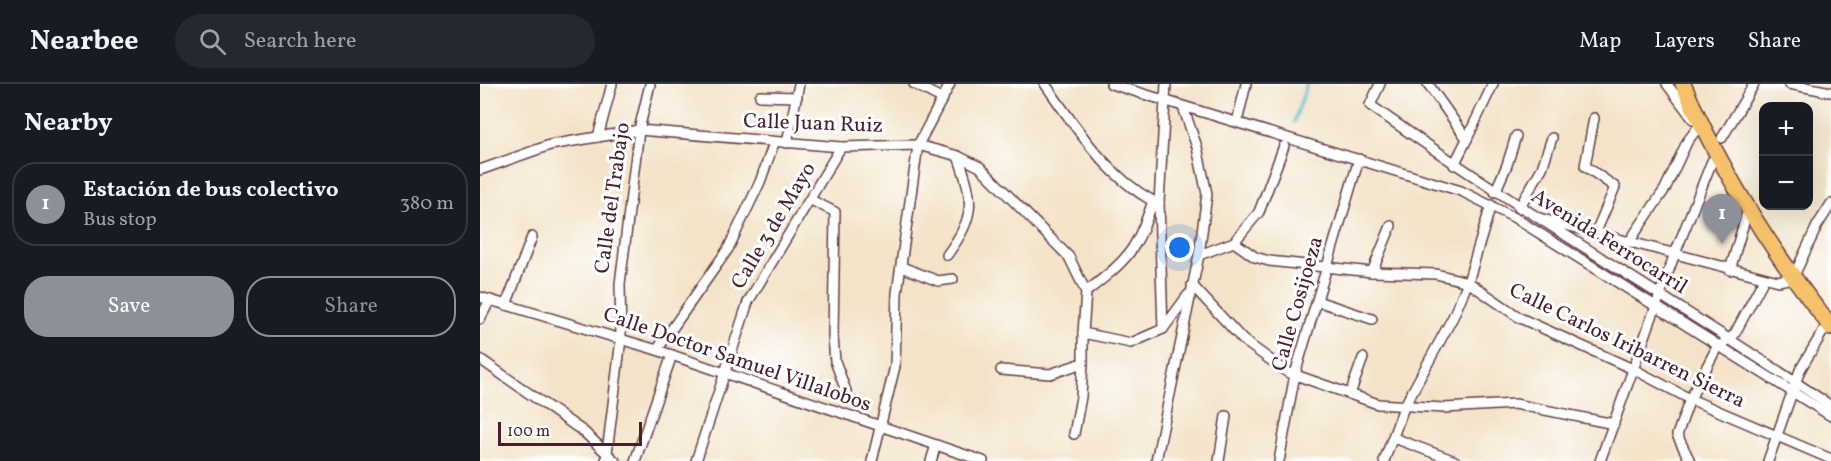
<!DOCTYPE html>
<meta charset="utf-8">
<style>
:root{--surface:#171b24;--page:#242831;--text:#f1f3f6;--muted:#9ea1a6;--line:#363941;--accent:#8c9099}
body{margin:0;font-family:Vollkorn,serif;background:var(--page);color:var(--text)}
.controls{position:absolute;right:18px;top:18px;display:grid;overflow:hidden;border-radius:12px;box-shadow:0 6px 24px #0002}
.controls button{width:54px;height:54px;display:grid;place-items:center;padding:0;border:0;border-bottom:2px solid var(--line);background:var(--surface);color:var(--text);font:30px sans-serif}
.scale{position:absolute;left:18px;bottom:15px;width:144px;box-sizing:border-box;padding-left:6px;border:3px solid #4a1f2b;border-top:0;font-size:16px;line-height:21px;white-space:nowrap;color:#4a1f2b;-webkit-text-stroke:4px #fff;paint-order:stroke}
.you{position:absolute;left:700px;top:164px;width:21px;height:21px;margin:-15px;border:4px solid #fff;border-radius:50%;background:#1a73e8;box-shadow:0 0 0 9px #1a73e833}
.badge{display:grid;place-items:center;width:39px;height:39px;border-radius:50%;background:var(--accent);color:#fff;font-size:20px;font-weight:700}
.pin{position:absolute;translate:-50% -50px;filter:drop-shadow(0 2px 3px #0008)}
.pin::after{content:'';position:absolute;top:32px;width:21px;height:18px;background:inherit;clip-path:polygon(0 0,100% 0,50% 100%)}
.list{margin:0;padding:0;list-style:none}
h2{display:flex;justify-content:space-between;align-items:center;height:78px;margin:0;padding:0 24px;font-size:26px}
h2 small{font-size:20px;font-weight:400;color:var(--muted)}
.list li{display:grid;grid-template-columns:39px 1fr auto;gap:18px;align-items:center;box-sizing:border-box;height:84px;margin:0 12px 12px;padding:0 12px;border:2px solid var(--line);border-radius:24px}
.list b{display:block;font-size:22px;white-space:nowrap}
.list p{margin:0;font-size:20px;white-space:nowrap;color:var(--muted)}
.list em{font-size:20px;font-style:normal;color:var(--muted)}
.actions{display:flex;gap:12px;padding:18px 24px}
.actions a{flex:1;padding:14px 0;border:2px solid var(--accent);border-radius:24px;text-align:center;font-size:21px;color:var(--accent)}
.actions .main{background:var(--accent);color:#fff}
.icon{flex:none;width:33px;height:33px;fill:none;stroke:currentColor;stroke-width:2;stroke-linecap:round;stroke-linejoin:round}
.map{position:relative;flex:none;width:1351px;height:377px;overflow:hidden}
header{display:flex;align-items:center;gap:36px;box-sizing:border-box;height:84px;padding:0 30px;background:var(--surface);border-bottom:2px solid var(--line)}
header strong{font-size:28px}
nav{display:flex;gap:33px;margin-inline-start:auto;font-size:21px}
.search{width:420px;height:54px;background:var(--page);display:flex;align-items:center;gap:15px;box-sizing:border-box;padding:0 21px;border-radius:33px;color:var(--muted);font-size:22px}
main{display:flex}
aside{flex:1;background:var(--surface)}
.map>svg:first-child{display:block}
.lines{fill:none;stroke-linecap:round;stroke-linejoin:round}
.stream{stroke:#50b5ce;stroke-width:3}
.minor-casing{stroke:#633c43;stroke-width:12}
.primary-casing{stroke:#633c43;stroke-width:18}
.minor{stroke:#fff;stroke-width:9}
.primary{stroke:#f5c16b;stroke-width:15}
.labels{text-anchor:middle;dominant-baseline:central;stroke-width:6;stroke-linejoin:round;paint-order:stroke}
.street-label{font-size:21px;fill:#4a1f2b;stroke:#fff}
</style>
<header>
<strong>Nearbee</strong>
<div class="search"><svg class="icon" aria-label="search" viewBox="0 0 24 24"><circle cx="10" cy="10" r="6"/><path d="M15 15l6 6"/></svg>Search here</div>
<nav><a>Map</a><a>Layers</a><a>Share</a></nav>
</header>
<main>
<aside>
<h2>Nearby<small></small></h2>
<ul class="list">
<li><span class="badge">1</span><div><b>Estación de bus colectivo</b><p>Bus stop</p></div><em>380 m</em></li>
</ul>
<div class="actions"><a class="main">Save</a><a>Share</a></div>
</aside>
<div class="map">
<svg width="1351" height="377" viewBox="0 0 1351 377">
<rect width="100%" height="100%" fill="#fff"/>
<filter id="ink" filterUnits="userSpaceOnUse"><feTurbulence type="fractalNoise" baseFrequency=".0167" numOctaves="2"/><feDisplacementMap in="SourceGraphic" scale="12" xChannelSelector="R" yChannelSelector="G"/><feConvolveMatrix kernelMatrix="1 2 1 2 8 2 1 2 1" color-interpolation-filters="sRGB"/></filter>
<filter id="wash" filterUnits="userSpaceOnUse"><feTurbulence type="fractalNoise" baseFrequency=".008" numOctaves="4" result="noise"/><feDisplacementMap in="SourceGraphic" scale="24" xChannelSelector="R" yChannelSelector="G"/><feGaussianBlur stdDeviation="1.35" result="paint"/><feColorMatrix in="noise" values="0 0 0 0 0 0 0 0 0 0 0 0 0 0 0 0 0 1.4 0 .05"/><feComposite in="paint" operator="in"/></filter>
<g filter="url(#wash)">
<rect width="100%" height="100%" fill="#f3e3c8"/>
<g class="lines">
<polyline class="stream" points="814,38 827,0"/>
</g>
</g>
<g filter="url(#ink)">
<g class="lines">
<defs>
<g id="minor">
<polyline points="434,0 463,15"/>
<path d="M565,0C595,42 626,92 673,117"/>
<polyline points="631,0 981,107 1035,134 1351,332"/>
<path d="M900,0L890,21C1040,128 1199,219 1351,322"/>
<polyline points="948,0 987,55 974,81"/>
<polyline points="1187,0 1213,35"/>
<polyline points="1309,0 1351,8"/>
<polyline points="280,12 317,13"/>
<polyline points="1114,34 1105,82 1135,103 1116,148"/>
<polyline points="757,38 766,0"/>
<polyline points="118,53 132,0"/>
<polyline points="1242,54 1274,0"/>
<polyline points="987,55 1013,0"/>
<polyline points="307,59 319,0"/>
<polyline points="0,86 70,61 159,46 361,63 438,61 478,72 500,83 589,173 606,208 603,249 651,259 683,245"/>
<polyline points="1015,108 1027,81 1036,52"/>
<polyline points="331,116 355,128 353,253 355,277 366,307"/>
<polyline points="679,119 683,245 708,211"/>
<polyline points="1039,124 1062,84 1072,54"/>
<polyline points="1059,134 1298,197 1313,194 1337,142 1351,120"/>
<polyline points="754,158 775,173 789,177 892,188 956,190 988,198 1040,234 1155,286 1210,315 1351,375"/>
<polyline points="1149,158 1185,105 1207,58 1222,38"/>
<path d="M467,171C496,131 494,117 478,72"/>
<polyline points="719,171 754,158 779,128 804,62"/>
<polyline points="422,183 458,197 473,195"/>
<polyline points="1250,186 1268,125"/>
<polyline points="892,188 911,142"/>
<polyline points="712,201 763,256 807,288 898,320 964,324 1035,320 1134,340"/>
<path d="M606,208C648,175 656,168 673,117L679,119L686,0"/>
<polyline points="0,213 177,266 503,377"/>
<polyline points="837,217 892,235"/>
<polyline points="26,221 52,153"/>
<polyline points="0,235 10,216"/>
<polyline points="177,266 248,165 280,98 294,59"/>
<polyline points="0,275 104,348 135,377"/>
<polyline points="521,286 570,290 603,279 603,249"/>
<polyline points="870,310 883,274"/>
<polyline points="594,350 601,313 603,279"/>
<polyline points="914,354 975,377"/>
<polyline points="126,377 141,255 140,200 159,46 170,0"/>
<polyline points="155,377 192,271"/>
<polyline points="216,377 268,218 361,63"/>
<polyline points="392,377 415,282 417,209 438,61 470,0"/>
<polyline points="451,377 456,361"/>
<polyline points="676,377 719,171 727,110 717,63 703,23"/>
<polyline points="739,377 746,332"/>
<polyline points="799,377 815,290 879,75"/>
<polyline points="904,377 924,323 973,233 988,198 1011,121"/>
<polyline points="1120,377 1194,172 1232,77"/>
<polyline points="1210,377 1197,351 1210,315 1236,265 1254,251 1284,195"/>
<polyline points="1288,377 1320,286 1348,239"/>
</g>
<path id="primary" d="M1203,0C1241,87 1292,168 1351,243"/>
</defs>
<use href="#minor" class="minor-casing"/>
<use href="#primary" class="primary-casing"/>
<use href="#minor" class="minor"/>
<use href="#primary" class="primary"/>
</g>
</g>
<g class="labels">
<g class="street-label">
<text transform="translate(333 40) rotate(2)">Calle Juan Ruiz</text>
<text transform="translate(133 114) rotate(-82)">Calle del Trabajo</text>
<text transform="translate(294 142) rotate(-59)">Calle 3 de Mayo</text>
<text transform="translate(1129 158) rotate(32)">Avenida Ferrocarril</text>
<text transform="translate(818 220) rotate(-74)">Calle Cosijoeza</text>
<text transform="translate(1147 262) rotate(26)">Calle Carlos Iribarren Sierra</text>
<text transform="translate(257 276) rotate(19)">Calle Doctor Samuel Villalobos</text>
</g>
</g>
</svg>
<div class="controls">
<button>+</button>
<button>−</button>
</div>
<div class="scale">100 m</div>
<div class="you"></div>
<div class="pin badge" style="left:1242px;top:160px">1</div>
</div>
</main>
